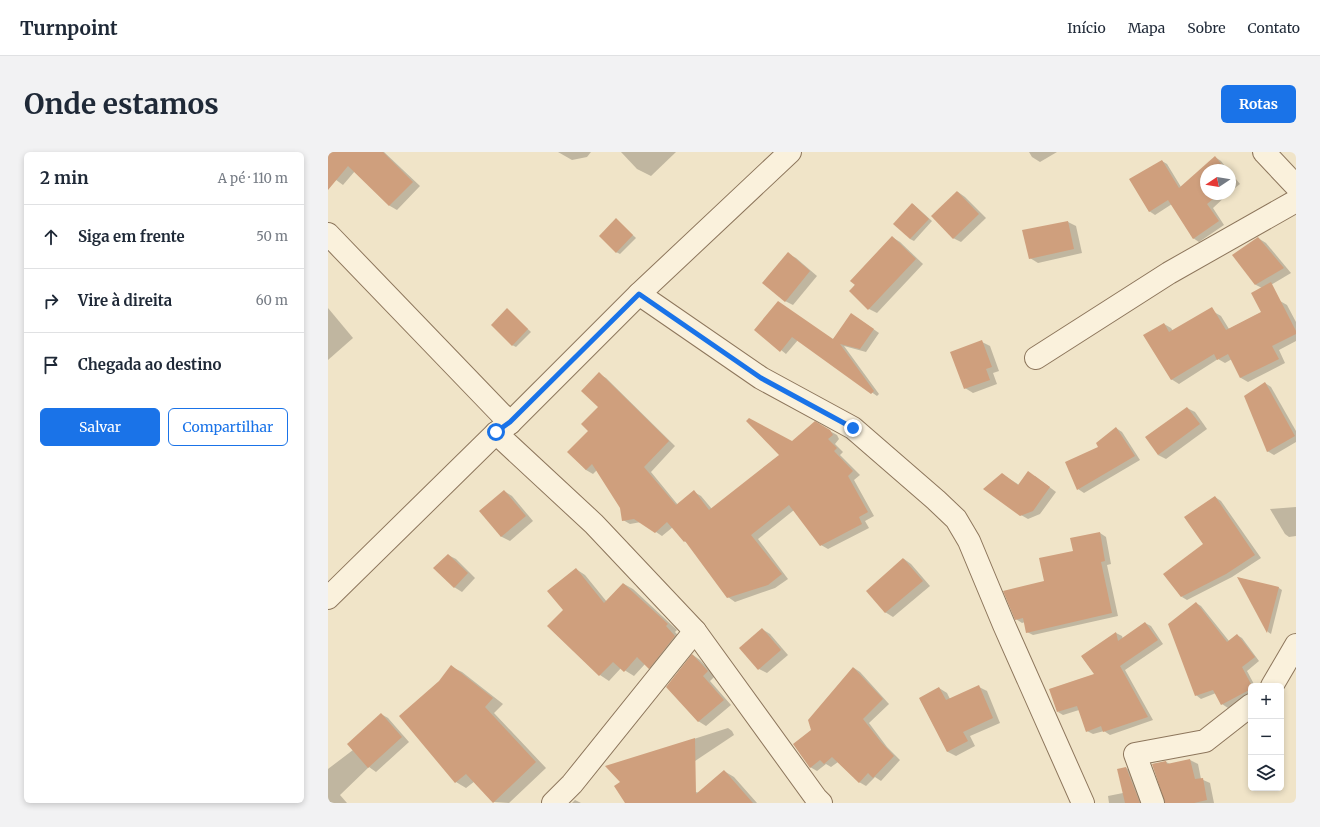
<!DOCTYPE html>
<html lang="pt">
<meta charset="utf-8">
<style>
:root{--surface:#fff;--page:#f2f2f3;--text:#1f2937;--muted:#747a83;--line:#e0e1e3;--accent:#1a73e8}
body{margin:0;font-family:Merriweather,serif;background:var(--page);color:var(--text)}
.controls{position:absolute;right:12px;bottom:12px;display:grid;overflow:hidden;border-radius:6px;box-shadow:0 2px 6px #0003}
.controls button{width:36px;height:36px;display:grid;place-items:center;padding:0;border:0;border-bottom:1px solid var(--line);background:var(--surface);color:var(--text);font:20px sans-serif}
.compass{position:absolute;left:872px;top:12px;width:36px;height:36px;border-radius:50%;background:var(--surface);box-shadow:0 2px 6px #0003;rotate:258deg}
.stop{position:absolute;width:12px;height:12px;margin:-9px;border:3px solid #1a73e8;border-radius:50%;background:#fff}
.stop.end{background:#1a73e8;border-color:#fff;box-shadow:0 1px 4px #0008}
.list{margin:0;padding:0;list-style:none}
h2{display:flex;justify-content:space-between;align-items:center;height:52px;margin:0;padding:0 16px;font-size:17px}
h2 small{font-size:13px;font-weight:400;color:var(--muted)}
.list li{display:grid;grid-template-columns:26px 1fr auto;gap:12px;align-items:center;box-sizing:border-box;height:64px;padding:0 16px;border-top:1px solid var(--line)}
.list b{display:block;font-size:15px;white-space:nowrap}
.list em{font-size:13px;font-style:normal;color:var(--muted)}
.actions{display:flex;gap:8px;padding:12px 16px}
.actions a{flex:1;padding:9px 0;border:1px solid var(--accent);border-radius:6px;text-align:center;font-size:14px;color:var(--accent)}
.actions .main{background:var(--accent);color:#fff}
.icon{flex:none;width:22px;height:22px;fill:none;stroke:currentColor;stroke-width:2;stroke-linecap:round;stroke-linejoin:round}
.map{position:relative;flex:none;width:968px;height:651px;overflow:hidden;border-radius:6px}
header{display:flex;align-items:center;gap:24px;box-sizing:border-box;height:56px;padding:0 20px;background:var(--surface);border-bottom:1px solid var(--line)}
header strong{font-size:19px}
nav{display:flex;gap:22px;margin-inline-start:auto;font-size:14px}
.intro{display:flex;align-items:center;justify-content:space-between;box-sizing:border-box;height:96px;padding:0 24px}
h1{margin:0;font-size:28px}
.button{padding:10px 18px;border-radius:6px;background:var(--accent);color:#fff;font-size:14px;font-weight:700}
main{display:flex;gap:24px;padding:0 24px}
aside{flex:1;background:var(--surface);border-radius:6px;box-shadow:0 2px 6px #0003}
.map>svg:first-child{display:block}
.shadow{fill:#0003}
.building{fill:#cf9f7d}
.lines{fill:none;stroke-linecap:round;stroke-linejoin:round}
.minor-casing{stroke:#8d765c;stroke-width:24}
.minor{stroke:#faf1dc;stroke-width:22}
.route{stroke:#1a73e8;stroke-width:5}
</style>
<header>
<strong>Turnpoint</strong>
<nav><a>Início</a><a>Mapa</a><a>Sobre</a><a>Contato</a></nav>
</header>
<div class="intro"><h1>Onde estamos</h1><a class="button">Rotas</a></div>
<main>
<aside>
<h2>2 min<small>A pé · 110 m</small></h2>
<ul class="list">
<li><svg class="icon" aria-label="ahead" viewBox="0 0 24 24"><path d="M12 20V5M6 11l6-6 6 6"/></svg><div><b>Siga em frente</b></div><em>50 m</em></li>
<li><svg class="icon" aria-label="right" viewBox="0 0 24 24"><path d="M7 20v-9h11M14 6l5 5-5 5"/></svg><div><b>Vire à direita</b></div><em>60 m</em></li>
<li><svg class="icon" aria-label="arrive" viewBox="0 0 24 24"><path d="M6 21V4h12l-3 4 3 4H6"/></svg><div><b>Chegada ao destino</b></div></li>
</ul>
<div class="actions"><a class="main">Salvar</a><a>Compartilhar</a></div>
</aside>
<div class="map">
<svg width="968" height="651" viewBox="0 0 968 651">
<rect width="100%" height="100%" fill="#f0e4c8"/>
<g class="shadow">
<polygon points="4,0 56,0 92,34 69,58 62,54 27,19 15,33 0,22 0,5"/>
<polygon points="230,0 263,0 259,5 244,8"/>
<polygon points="293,0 348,0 323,24 309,17"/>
<polygon points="701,0 729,0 712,10 704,5"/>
<polygon points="887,5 893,9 900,18 878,18 878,42 900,42 885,56 896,73 871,90 865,86 844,52 827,63 821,59 834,9 839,12 853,35"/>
<polygon points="902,20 912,32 902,40"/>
<polygon points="630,40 637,45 658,66 633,90 625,86"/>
<polygon points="585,52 604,69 586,89 582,87"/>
<polygon points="288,67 308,86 292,102 288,100"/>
<polygon points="740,70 748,74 754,101 710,111 702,106"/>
<polygon points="564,85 572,90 595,112 549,161 541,157 522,139"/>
<polygon points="930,86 938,91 963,121 936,137 928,133"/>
<polygon points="460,102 468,106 489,124 465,153 457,149"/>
<polygon points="952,149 959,153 968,170 968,189 951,198 957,211 920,230 913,226 904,207 897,211 890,207 851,232 843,227 836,172 843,176 845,179 886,160 893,164 901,177 934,160"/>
<polygon points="0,156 25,186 0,208"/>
<polygon points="182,160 203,180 188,195 184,193"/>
<polygon points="528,165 551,181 538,200 516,194 551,242 549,244 470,188 458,202 428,178 505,187"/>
<polygon points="654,190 662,194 671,219 665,221 669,232 645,241 637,236"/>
<polygon points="271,222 278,226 347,294 323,320 350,353 366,340 373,344 384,357 452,303 464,290 487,271 509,283 511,287 507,292 515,300 512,303 532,323 526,328 546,364 537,369 541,376 500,397 493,393 466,358 430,387 460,427 447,436 407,450 400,445 360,391 356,389 345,375 334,384 313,370 302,372 295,368 293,356 269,318 265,322 258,318 241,300 261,279 271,255"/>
<polygon points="937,231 943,235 968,279 968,290 946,303 939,299"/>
<polygon points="859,256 867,260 879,277 838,307 830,303"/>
<polygon points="788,276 794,280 812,308 756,341 750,337"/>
<polygon points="674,322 691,333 707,324 728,340 712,362 700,367 693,363"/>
<polygon points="176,339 184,344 205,369 182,389 174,385 152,359"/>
<polygon points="887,345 893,349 933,406 904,425 859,448 854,445 876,392"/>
<polygon points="968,355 968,384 961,385 957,382 942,357"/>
<polygon points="772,381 778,385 783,412 779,413 790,464 705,483 699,480 697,470 694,471 688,467 717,430"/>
<polygon points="120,403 128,407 147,426 134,440 126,435"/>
<polygon points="576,407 583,412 602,434 565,465 557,460"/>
<polygon points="248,417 257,423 279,450 296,432 305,437 349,478 347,480 356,490 331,521 321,516 317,512 306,524 293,516 281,529 272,523 220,474 237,458"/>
<polygon points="911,426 951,436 954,438 943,482 940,480"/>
<polygon points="868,451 873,454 901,489 909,483 914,486 931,509 919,519 927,534 923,534 923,543 900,556 894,552 888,541 873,547 868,543"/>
<polygon points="817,471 823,474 835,492 797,518 825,568 782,583 776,579 765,582 759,579 751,558 735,563 730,560 767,522 754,505 788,481 794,484 795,487"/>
<polygon points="434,477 442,482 460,503 439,521 431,517"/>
<polygon points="365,503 372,508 387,524 382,529 403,553 378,574 370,569"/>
<polygon points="124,515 134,520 175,552 166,561 218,616 181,651 166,650 147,629 138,636 128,630 72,564 111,530"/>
<polygon points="526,516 532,520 561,552 541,571 559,595 572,608 553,629 547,625 538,634 531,630 510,610 503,615 498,612 489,619 482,615 484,579"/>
<polygon points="651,535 659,539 672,571 642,584 647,594 628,604 620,600 592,547 611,536 619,541 622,547"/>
<polygon points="53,562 60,566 81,590 48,620 41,615 12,643 19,651 0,651 0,617 25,598"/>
<polygon points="400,576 404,579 406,583 304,651 299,651 294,630 279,615"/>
<polygon points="862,608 870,612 873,627 882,631 886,651 838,651 825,612 838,610 842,612"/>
<polygon points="798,616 806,621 818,651 781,651 780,644 795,641"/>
<polygon points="396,619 406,625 429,651 356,651 368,640 371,641"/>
<polygon points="247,648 253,651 244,651"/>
</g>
<g class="building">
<polygon points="0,0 55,0 85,30 61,54 20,14 0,38"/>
<polygon points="887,4 898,18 878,18 878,42 891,42 879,52 891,69 865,87 840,48 821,60 801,27 834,8 851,36"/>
<polygon points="629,39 651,62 625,87 603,64"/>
<polygon points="584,51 601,67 582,87 565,72"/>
<polygon points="288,66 305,83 288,101 271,84"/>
<polygon points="740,69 746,97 701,107 694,78"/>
<polygon points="564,84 588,107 540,158 521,139 527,133 522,129"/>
<polygon points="930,85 956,116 927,133 904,103"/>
<polygon points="460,100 482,119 457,150 434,131"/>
<polygon points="943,130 968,179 968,182 944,194 951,207 912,226 900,202 889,208 886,202 843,228 815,183 836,171 841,180 884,155 898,178 933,160 923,141"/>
<polygon points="450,149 505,187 523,161 546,177 532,197 512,192 546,239 543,242 464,185 452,200 426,178"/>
<polygon points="179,156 200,177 184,194 163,173"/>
<polygon points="654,188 664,215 658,217 662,228 636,237 622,200"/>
<polygon points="271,220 341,289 316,315 348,353 366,338 381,358 451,303 418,269 421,266 464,289 487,269 502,278 505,283 500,287 509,296 506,299 525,319 520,324 540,360 531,365 534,372 492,394 461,353 423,383 454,422 440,433 399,446 357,389 356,390 339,370 327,381 306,367 294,369 292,356 264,312 258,318 239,300 260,279 253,272 270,255 253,239"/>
<polygon points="937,230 967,284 939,300 916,244"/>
<polygon points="859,255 872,272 830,303 817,285"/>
<polygon points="788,275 807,304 749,338 737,310 770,295 768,291"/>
<polygon points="700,319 722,335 705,359 692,364 655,337 674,321 690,333"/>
<polygon points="176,338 198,364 173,385 151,359"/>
<polygon points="887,344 927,403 898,422 853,445 835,422 875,392 856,365"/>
<polygon points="772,380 777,409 773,410 784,461 698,481 695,466 687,468 675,439 716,429 711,406 745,399 742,386"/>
<polygon points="120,402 140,421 126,436 105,416"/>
<polygon points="575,406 595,429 557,461 538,439"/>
<polygon points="248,416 276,451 295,431 340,472 338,474 347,484 321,517 309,505 296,520 285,510 271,524 219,474 235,458 219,439"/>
<polygon points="909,425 951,435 939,481"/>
<polygon points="868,450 899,490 909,482 927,505 914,515 924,534 923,537 893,553 885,538 867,544 840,472"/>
<polygon points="817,470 830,488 792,514 820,565 775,580 773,574 758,580 749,554 729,560 721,537 766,522 753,504 788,480 790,489"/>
<polygon points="434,476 453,498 430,518 411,496"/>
<polygon points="364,502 380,519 375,524 396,548 370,570 338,535"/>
<polygon points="123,513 165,546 157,555 208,610 165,651 138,622 127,631 71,564 111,529"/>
<polygon points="525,515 555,547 535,567 553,590 566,604 545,626 540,621 531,631 504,605 496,612 492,608 482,616 465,592 483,578 480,568"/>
<polygon points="651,533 665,566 635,580 640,589 619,600 591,546 611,535 618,548"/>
<polygon points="53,561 74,585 40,616 19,592"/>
<polygon points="367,586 368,642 396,618 425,651 297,651 286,634 292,630 277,614"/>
<polygon points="862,607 867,627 875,626 879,648 866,651 837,651 824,612 838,609 839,612"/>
<polygon points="798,615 812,651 797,651 789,617"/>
</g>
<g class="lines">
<defs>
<g id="minor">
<polyline points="936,0 968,34"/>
<polyline points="0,82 182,271"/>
<polyline points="311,142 433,226 525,276 608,348 628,367 641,389 676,473 755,651"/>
<polyline points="708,206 841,121 968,49"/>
<polyline points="168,281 266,372 367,479 488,646 493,651"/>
<polyline points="0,446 168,281 182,271 311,142 462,0"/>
<polyline points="944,534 968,493"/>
<polyline points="225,651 244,632 367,479"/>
<polyline points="825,651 807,602 877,589 923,553"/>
</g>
</defs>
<use href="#minor" class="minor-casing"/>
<use href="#minor" class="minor"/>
</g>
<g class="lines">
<polyline class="route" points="168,280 182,270 311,142 433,226 525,276"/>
</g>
</svg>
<div class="controls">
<button>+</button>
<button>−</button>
<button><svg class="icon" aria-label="layers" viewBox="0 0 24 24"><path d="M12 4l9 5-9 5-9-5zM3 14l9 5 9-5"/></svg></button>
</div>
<svg class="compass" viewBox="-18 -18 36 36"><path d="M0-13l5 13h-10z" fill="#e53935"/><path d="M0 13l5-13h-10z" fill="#747a83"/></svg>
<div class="stop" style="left:168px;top:280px"></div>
<div class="stop end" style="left:525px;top:276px"></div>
</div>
</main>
